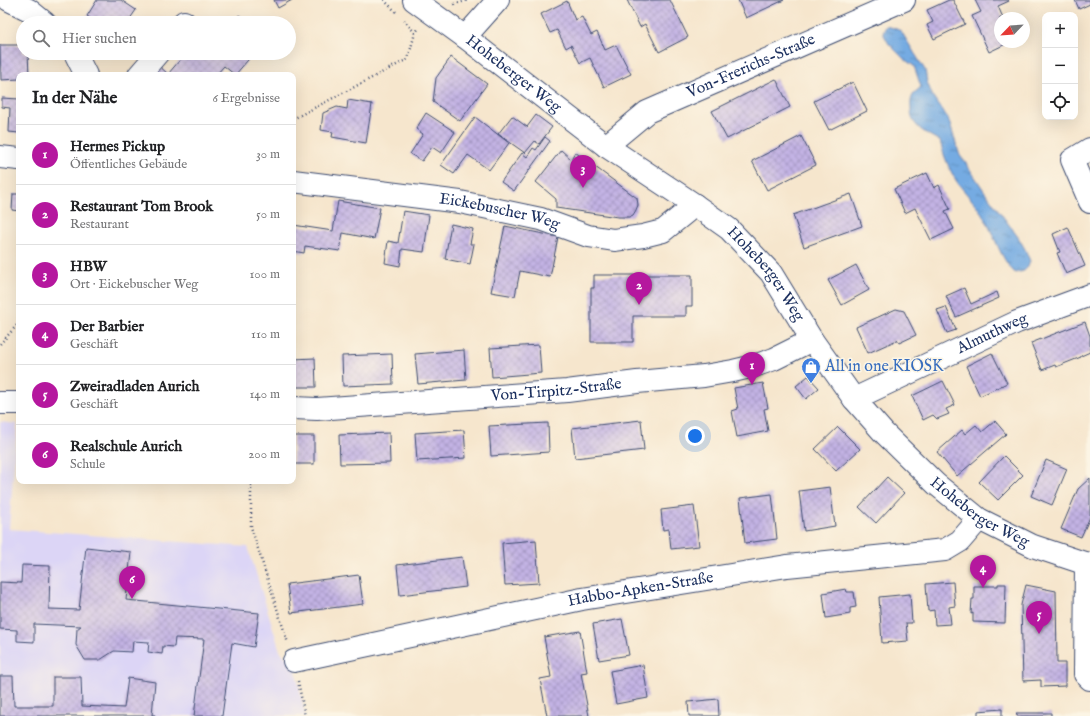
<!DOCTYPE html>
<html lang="de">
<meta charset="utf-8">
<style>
:root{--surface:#fff;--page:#f2f2f2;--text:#202124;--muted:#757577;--line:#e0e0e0;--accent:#b5179e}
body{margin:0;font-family:"IM FELL English",serif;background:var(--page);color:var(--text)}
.controls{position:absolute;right:12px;top:12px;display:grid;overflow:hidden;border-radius:8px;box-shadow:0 4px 16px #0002}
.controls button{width:36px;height:36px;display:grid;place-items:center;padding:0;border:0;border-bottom:1px solid var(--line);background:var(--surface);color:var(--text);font:20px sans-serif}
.compass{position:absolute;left:994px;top:12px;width:36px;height:36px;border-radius:50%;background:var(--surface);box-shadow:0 4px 16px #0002;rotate:245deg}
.you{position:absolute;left:695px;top:436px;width:14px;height:14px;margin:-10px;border:3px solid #fff;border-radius:50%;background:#1a73e8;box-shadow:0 0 0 6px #1a73e833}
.badge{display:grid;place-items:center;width:26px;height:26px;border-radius:50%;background:var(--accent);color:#fff;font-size:13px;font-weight:700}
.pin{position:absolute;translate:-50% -33px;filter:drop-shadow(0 1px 2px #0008)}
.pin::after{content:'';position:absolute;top:21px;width:14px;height:12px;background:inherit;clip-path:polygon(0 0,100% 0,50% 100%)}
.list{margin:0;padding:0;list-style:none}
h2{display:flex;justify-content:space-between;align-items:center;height:52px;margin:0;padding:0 16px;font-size:17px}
h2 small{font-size:13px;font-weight:400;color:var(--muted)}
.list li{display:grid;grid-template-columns:26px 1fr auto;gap:12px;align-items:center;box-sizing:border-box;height:60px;padding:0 16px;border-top:1px solid var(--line)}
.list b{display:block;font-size:15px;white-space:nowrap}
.list p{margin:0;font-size:13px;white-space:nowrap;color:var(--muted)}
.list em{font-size:13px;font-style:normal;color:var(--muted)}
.icon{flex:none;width:22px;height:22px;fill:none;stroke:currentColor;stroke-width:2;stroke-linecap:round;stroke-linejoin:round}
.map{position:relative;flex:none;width:1090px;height:716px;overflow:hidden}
.search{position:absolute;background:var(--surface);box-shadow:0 4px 16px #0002;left:16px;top:16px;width:280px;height:44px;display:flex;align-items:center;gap:10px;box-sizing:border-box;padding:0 14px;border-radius:22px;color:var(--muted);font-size:15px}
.panel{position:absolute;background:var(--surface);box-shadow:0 4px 16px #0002;left:16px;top:72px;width:280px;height:412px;border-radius:8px}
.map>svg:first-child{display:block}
.built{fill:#dcd5f6}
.water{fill:url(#water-ripples);stroke:#486da0}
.building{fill:url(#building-cross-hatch)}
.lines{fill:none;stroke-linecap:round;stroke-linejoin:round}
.minor-casing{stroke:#3c4a6f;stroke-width:24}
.path{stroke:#3c4a6f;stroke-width:2.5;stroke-dasharray:1 3;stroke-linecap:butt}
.minor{stroke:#fff;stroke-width:22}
.labels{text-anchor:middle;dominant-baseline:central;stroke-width:3;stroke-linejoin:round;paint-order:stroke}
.street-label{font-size:16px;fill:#1b2f5e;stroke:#fcf5e5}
.shop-label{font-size:16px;fill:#366cbe;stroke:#fcf5e5;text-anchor:start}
</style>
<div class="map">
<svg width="1090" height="716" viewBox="0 0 1090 716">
<defs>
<pattern id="water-ripples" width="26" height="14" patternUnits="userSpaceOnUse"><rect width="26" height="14" fill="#74abe2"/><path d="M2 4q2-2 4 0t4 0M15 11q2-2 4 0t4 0" fill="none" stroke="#5e8cba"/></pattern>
<pattern id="building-cross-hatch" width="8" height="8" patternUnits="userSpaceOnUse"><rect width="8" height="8" fill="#c3b3e4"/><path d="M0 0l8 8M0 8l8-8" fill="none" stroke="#9e92bc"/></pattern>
</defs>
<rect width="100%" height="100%" fill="#fcf5e5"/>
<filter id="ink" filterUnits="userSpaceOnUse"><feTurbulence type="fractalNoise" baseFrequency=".025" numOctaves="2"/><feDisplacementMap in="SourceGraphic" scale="8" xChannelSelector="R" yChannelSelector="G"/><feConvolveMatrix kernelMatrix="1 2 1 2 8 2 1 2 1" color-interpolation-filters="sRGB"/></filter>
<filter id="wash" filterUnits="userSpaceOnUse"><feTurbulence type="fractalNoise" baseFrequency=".012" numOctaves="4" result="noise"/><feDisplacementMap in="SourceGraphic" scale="16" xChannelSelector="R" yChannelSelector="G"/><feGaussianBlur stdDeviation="0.9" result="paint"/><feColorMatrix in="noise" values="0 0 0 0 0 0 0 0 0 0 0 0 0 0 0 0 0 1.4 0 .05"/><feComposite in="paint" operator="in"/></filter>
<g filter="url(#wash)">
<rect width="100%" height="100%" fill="#f6e6cd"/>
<polygon class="built" points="0,422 17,424 9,529 248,547 280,651 295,667 305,716 0,716"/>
<path class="water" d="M886,26L894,28L901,31L915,54L925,70L927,82L933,97L948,118L959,153L985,192L1018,237L1025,249L1030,261L1028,267L1024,271L1015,273C1000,258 995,236 984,217C978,206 968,196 960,186C950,173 944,156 940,141C931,136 918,130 913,120C911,117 911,111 911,108C910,97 913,94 921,87L914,66L904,59L889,44L883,33Z"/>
<g id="blocks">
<g class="building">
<polygon points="97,0 121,0 136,10 127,23 97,23 87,16"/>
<polygon points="274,0 292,0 278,8"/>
<polygon points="627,0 670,0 688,37 659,52 645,24 640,27"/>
<polygon points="738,0 784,0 746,18"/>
<polygon points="949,0 953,0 965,24 934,39 927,25 933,22 927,10"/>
<polygon points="975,0 1008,0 1009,1 998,6 1003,18 1000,18 1000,42 1010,42 989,52 972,16 981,12"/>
<polygon points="1075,0 1090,0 1090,4 1079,9"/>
<polygon points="567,1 575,20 582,17 591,35 597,32 605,50 616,45 631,74 604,87 590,58 580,63 571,45 566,48 557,30 550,33 541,14"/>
<polygon points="239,15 248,23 233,23"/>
<polygon points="0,45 23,45 23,53 28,53 29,75 19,75 19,79 1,80"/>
<polygon points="186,53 254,53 235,75 224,66 216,75 149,75 158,65 168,74"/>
<polygon points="451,57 487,84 460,121 433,102 436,78"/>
<polygon points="776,79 790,107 727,139 712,111"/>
<polygon points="853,82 867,111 829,130 814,101"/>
<polygon points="2,98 19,99 19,133 9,132 10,108 2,107"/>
<polygon points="348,100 372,104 366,143 332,137 333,132 321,130 323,113 337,107 347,109"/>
<polygon points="426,113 455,132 441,153 432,147 422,161 410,154 423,134 416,129"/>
<polygon points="536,115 552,127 539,144 535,141 525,153 498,134 512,116 527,127"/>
<polygon points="475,117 509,143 489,170 468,155 454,174 441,165"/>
<polygon points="801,136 816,165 767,190 752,161"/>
<polygon points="545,137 550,141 514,191 501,182 522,153 527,157 533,148 536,150"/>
<polygon points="561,150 571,159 575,152 637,198 638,205 636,210 633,215 629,217 618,217 556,208 556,199 536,182"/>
<polygon points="927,173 934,188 939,185 950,209 945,211 954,229 931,240 915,208 905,213 894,189"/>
<polygon points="13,194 19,194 19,211 12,210"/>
<polygon points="851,194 862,226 804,247 793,215"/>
<polygon points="338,201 380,208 374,239 343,233 340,251 305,246 304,253 293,251 293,225 333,231"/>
<polygon points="403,211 429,215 424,252 402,249 400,266 385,263 388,241 398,243"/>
<polygon points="451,224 473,229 470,244 474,244 470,264 445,259"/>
<polygon points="505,226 558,237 550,277 520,271 515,296 491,292"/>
<polygon points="1068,227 1085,266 1066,274 1057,253 1060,252 1053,234"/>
<polygon points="856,265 869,290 842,305 828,280"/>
<polygon points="594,275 692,275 692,306 686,306 686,316 633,316 633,342 591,342 591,288 594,288"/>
<polygon points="964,288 971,304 997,292 999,298 956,317 946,296"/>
<polygon points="946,307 956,330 947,333 937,310"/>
<polygon points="896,309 904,311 916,335 899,343 897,340 868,353 856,327"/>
<polygon points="1085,322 1090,336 1090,352 1081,356 1081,357 1056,367 1055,365 1042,370 1031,343"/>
<polygon points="539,345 541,373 492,377 490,348"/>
<polygon points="464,350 466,380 418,384 415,354"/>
<polygon points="992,353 1007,383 980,396 966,366"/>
<polygon points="392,354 393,384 343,386 342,356"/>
<polygon points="315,358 316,387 293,387 293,359"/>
<polygon points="808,376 819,388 806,399 796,386"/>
<polygon points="943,381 955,405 946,409 949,414 937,419 933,415 923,420 912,396"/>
<polygon points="763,383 768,408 764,409 768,431 737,437 732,411 738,409 734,388"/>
<polygon points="641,420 644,450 575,458 572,428"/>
<polygon points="995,421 1006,434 957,476 937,452 962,430 965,434 976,425 982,432"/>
<polygon points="548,423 549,452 491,456 489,426"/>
<polygon points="838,427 860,449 836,471 815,449"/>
<polygon points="464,430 466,458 417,461 415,433"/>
<polygon points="389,433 390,463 340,464 339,435"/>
<rect x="293" y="436" width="21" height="28"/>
<polygon points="1004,456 1023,475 998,500 979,482"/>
<polygon points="1046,460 1067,469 1052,505 1031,496"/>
<polygon points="887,477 904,493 876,523 859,507"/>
<polygon points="1090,478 1090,517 1081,537 1061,529 1078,489"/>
<polygon points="830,487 835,526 804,531 799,491"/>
<polygon points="772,494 777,539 745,543 740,498"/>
<polygon points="694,506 699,546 671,549 669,529 663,530 661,510"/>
<polygon points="536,540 539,583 505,585 502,543"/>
<polygon points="86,547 131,552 126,600 259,613 254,647 232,643 222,716 194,716 204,639 175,638 174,647 163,646 162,654 148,652 149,642 133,641 132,652 114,651 100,660 85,660 76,645 77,629 81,626 34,624 34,642 17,641 17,630 0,629 0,582 21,583 22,565 50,566 49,609 79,610"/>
<polygon points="462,557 466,587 400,595 397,565"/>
<polygon points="359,575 363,604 291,613 287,584"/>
<polygon points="953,582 955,606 949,607 951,624 935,625 934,610 928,611 926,584"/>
<polygon points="998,584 1006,584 1005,623 973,622 973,613 971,614 972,599 974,599 974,586 998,586"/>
<polygon points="1026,585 1056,591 1057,663 1065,663 1065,686 1041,687 1041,680 1023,681 1021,605"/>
<polygon points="846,589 847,592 854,592 856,607 850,608 850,614 826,618 823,593"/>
<polygon points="910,594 912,623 906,623 908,641 882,643 879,597"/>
<polygon points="622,619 629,655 599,660 593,624"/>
<polygon points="580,631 587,672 581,673 589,716 547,716 540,679 551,677 544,637"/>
<polygon points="643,665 648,698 616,704 610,671"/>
<polygon points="0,676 13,676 14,706 53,706 53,677 81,677 82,706 124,708 128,678 155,682 152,715 155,715 155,716 0,716"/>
<polygon points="718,699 719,716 689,716 688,702"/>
<polygon points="1002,709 1002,716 978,716 978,711"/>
<polygon points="1016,713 1051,713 1051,716 1017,716"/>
</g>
</g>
</g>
<g filter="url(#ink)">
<use href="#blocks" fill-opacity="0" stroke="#3c4a6f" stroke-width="1"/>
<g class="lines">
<defs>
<g id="minor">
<polyline points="9,0 29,10 45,23"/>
<path id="s1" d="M414,0L465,37L606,146L695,205L729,229L771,273L812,340L854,399L883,432L936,484L979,519L1033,546L1090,565"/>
<polyline points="183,23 184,22"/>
<polyline points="465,37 498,0"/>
<polyline points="75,53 86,75"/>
<polyline points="139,75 158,53"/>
<path id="s2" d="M606,146L647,112L904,0"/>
<polyline points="1090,149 1072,160 1090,202"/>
<polyline points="0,157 19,159"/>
<path id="s3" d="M293,181L460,202L541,219L588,236L614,240L643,236L663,231L695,205"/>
<path id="s4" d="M854,399L1017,322L1090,295"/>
<polyline points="0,403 19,403"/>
<path id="s5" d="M293,408L317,409L567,391L637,382L704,376L733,371L754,366L774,359L812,340"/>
<polyline points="1086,563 1085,674 1090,679"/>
<path id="s6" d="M294,661L582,599L787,566L945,550L960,541L979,519"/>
</g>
</defs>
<use href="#minor" class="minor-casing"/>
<g class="path">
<polyline points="384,0 396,12"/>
<polyline points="454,4 469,0"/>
<polyline points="404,20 415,33"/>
<polyline points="293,119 408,59 415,33 419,28"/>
<polyline points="0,344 19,323"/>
<polyline points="251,481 251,527 288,643"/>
<polyline points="298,681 305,716"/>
</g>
<use href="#minor" class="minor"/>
</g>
</g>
<defs>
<symbol id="shop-pin" viewBox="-11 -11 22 30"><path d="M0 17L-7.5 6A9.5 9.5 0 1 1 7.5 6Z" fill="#3f7fe0" stroke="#fcf5e5"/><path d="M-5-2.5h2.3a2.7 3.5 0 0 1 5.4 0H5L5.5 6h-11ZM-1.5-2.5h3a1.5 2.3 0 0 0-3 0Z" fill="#fff"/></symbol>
</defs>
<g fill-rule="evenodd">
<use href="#shop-pin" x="800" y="356" width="22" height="30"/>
</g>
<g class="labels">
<g class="street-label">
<text stroke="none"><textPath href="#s2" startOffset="167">Von-Frerichs-Straße</textPath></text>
<text stroke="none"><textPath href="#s1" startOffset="124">Hoheberger Weg</textPath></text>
<text stroke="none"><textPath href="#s3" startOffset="209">Eickebuscher Weg</textPath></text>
<text stroke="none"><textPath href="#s1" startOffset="448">Hoheberger Weg</textPath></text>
<text stroke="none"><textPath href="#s4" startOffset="153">Almuthweg</textPath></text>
<text stroke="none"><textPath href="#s5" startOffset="264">Von-Tirpitz-Straße</textPath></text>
<text stroke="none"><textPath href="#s1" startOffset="772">Hoheberger Weg</textPath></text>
<text stroke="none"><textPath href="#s6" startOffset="354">Habbo-Apken-Straße</textPath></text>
</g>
<g class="shop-label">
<text x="825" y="367">All in one KIOSK</text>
</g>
</g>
</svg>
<div class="controls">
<button>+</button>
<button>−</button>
<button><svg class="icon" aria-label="locate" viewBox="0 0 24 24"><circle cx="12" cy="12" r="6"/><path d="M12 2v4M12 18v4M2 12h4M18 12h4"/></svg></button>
</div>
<svg class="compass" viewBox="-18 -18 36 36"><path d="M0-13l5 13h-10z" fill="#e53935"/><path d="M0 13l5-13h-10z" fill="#757577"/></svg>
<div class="you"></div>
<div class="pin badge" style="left:752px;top:385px">1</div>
<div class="pin badge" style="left:639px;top:305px">2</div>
<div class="pin badge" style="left:583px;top:188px">3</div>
<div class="pin badge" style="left:983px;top:588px">4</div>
<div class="pin badge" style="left:1039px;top:634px">5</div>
<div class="pin badge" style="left:132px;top:599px">6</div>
<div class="search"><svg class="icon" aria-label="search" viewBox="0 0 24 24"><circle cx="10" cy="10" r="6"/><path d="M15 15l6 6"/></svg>Hier suchen</div>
<section class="panel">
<h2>In der Nähe<small>6 Ergebnisse</small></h2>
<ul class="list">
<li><span class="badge">1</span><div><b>Hermes Pickup</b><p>Öffentliches Gebäude</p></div><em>30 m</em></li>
<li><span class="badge">2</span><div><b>Restaurant Tom Brook</b><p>Restaurant</p></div><em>50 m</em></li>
<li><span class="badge">3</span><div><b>HBW</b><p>Ort · Eickebuscher Weg</p></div><em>100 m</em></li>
<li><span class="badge">4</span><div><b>Der Barbier</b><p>Geschäft</p></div><em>110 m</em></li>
<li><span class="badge">5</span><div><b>Zweiradladen Aurich</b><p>Geschäft</p></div><em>140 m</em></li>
<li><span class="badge">6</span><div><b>Realschule Aurich</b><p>Schule</p></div><em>200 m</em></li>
</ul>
</section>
</div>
